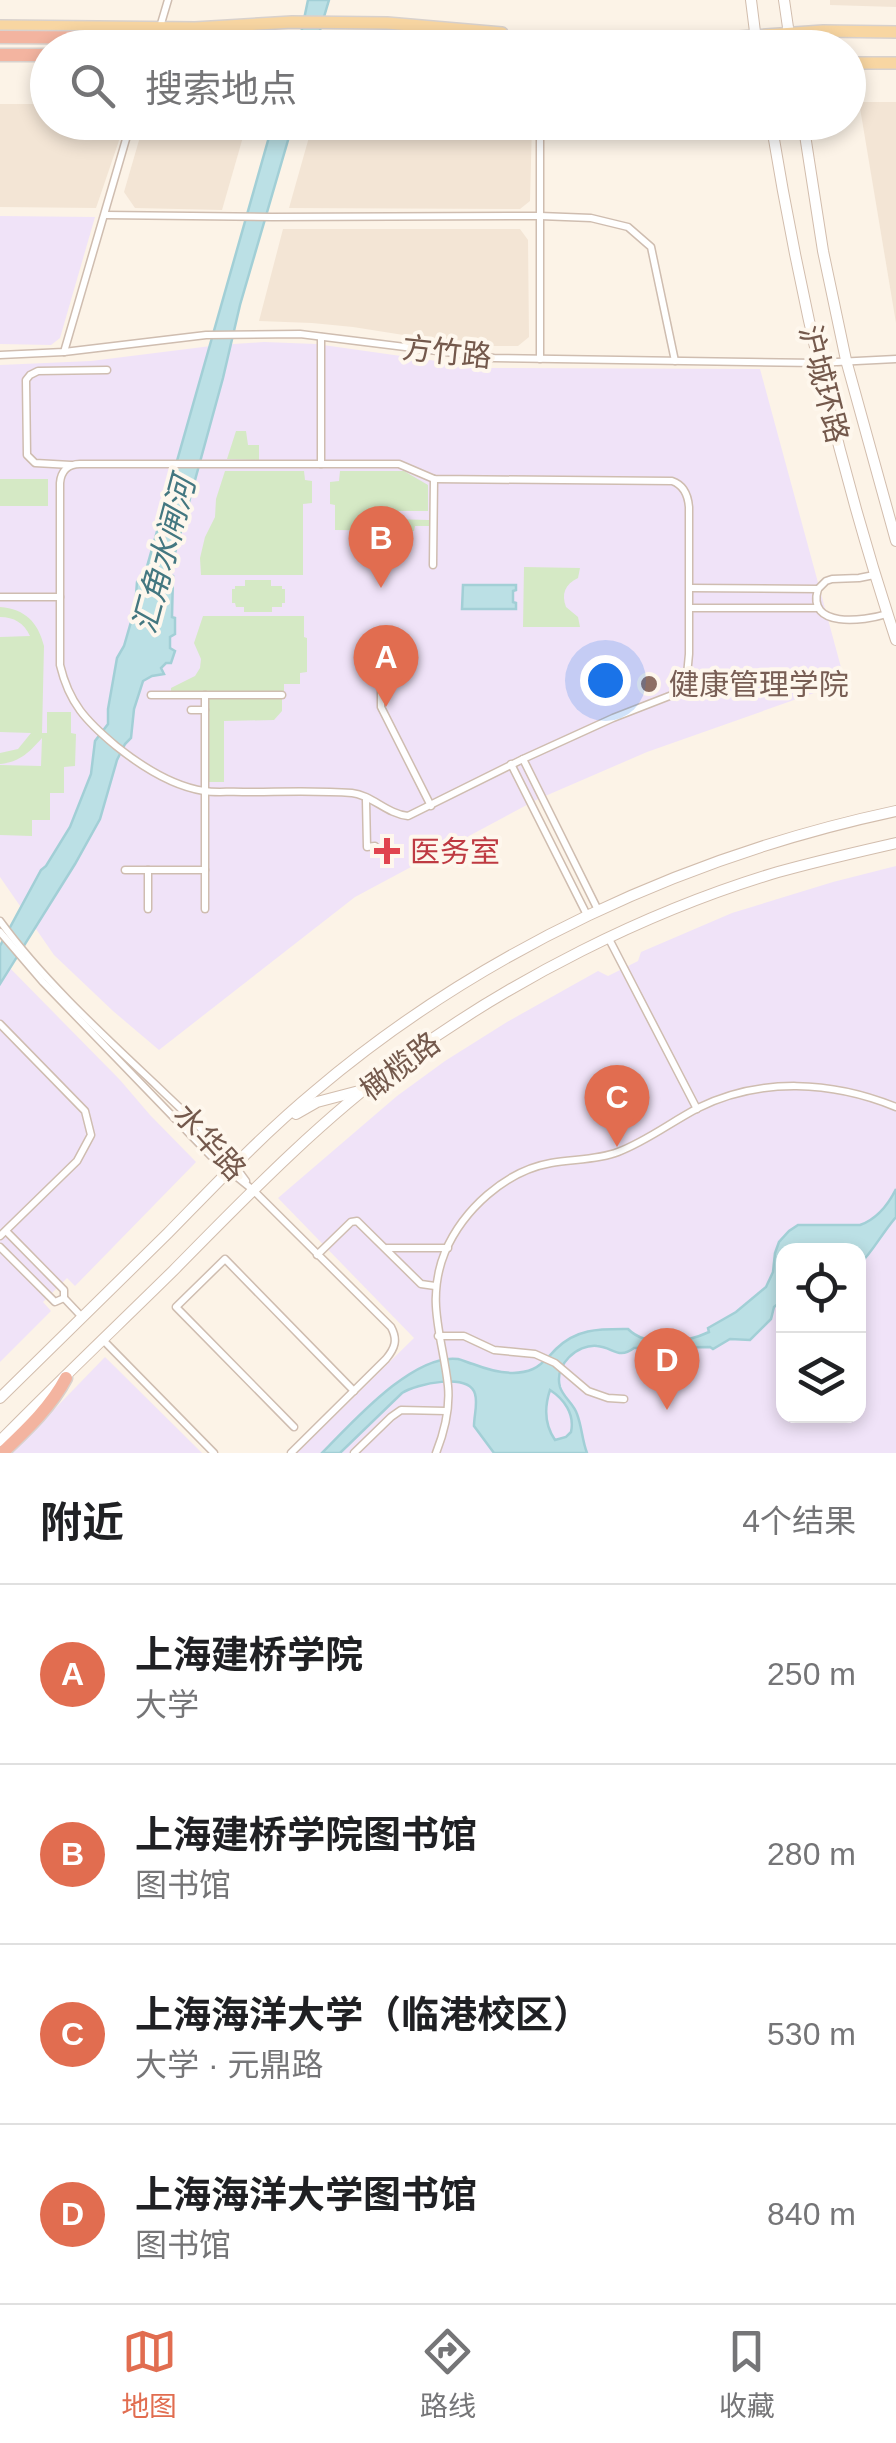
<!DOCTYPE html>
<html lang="zh">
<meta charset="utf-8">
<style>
:root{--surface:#fff;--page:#f2f2f2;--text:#202124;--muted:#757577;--line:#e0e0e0;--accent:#e16d50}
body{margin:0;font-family:Arial,"Noto Sans SC",sans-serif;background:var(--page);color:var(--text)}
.controls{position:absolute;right:30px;bottom:30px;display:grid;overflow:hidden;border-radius:20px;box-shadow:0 5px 15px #0003}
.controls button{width:90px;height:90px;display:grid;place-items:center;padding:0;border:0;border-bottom:2px solid var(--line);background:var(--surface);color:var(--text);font:50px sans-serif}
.you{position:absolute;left:605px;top:680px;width:35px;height:35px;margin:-25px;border:8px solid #fff;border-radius:50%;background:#1a73e8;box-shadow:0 0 0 15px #1a73e833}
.badge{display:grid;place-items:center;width:65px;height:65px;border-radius:50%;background:var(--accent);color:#fff;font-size:32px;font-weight:700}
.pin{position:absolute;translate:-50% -82px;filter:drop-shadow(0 2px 5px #0008)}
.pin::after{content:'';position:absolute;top:52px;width:35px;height:30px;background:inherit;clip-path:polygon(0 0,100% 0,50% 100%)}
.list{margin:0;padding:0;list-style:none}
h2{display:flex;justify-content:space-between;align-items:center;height:130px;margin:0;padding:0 40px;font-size:42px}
h2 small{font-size:32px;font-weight:400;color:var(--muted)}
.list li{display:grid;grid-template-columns:65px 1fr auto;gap:30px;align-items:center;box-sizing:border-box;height:180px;padding:0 40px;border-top:2px solid var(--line)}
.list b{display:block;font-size:38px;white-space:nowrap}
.list p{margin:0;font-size:32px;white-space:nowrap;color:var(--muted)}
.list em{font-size:32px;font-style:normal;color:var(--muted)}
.icon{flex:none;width:55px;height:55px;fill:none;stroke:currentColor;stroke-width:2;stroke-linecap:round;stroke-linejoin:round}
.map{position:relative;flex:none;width:896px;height:1453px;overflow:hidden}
.search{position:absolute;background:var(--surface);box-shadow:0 5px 15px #0003;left:30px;right:30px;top:30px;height:110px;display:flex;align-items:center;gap:25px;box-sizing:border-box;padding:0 35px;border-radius:55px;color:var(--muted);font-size:38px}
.sheet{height:850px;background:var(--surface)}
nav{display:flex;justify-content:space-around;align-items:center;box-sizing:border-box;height:140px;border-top:2px solid var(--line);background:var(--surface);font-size:28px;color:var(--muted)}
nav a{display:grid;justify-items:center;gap:5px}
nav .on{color:var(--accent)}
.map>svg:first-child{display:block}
.residential{fill:#f3e5d5}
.education{fill:#f0e3f8;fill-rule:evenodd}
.green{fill:#d5e9c5}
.water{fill:#bbe0e5;stroke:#a2cfd6;stroke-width:2.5;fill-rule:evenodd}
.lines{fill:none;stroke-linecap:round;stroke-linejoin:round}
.minor-casing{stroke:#cfbdb0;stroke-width:9}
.secondary-casing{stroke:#d2bdad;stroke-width:12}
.primary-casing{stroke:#d8d1cd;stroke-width:14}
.motorway-casing{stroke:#d8d1cd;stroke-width:15}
.minor{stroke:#fff;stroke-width:6}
.secondary{stroke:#fff;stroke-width:10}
.primary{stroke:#f8d6a2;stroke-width:11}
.motorway{stroke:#f3b4a0;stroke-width:12}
.motorway-bridge-casing{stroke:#d8d1cd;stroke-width:15;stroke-linecap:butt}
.motorway-bridge{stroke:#f3b4a0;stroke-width:12}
.education-dot{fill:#8d6e63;stroke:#fef7ed;stroke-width:4}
.health-dot{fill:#e0444e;stroke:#fef7ed;stroke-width:4}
.labels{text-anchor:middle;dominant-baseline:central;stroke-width:8;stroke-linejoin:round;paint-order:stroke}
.street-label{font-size:30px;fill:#74594c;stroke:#fef7ed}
.education-label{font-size:30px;fill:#785e54;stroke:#fef7ed;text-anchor:start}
.health-label{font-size:30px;fill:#be3a42;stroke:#fef7ed;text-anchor:start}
.water-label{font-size:32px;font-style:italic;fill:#437780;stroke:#fef7ed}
</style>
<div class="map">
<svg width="896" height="1453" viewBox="0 0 896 1453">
<rect width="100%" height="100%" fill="#fcf3e7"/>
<g class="residential">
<polygon points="830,0 896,0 896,7 830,5"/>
<polygon points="859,102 896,102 896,323"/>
<polygon points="0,104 47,104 48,122 125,123 96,208 0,207"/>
<polygon points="144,123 247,123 222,210 135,208 124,192"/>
<polygon points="313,123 532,123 530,201 520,209 289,208"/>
<polygon points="283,229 520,229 528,240 529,337 518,346 473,346 353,327 312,323 259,321"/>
</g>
<g class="education">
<polygon points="0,216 95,217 60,338 51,345 0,344"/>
<polygon points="264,342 316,344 486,368 760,369 845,682 647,752 536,800 355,897 159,1050 113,1011 54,955 0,877 0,365 91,361 219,345"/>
<path d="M896,866V1453H297L414,1338L278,1198L397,1096L445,1061L507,1022L598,971L608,976L638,961L641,952L732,913L833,882ZM784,1250H858V1416H784Z"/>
<polygon points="0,958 120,1080 150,1115 196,1162 75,1286 67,1278 43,1302 51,1311 0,1362"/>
<polygon points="105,1357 202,1453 12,1453"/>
</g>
<g class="green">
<polygon points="236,431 246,431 248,445 259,445 259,460 227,459"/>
<polygon points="225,471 304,471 305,480 312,481 312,503 303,504 303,575 201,575 200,558 205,537 215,517 216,499"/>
<polygon points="340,471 404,471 428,485 428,511 392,511 391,519 429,520 429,526 415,526 414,531 335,530 335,505 330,504 330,482 339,481"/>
<rect x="0" y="479" width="48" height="27"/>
<path d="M524,567L580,568L578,578C565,584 561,594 566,607L578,617L580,627H523Z"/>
<polygon points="245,580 271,580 271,586 282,586 282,589 285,589 285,603 282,603 282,607 272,607 272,612 244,612 244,607 236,607 235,603 232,603 232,589 235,589 235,586 245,586"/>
<path d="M0,607C25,609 38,622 44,646L42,733H47V712H71V733L76,734L75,766L64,767V793H50V820H32V836L0,835V765L41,766L42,738C30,751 21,762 0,764V753L18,749L31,733L0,732V637L30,636C24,623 14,617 0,617Z"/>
<polygon points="203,616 304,616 304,637 307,638 307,672 300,673 300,684 284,684 284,693 171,693 171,688 195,676 200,668 201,659 194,643"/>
<polygon points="209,699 282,699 282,711 274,720 224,721 224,782 209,782"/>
</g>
<g class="water">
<polygon points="308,0 329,0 315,47 298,48"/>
<polygon points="273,123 293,123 240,305 223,378 169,575 173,576 172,617 175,618 175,634 170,637 170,648 175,651 171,663 166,663 161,668 164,674 152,676 143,681 134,709 131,738 125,744 117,760 100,819 75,864 0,984 0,946 41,870 46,866 70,827 91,774 95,741 108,724 108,709 117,658 124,646 135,608 137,582 146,570"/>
<polygon points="463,585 516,585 516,590 513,591 513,602 516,603 516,609 462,609"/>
<path d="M896,1189V1217C882,1233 874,1250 859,1265L858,1250H784L783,1300L774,1307L771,1319L750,1340L730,1339L713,1349L710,1347L634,1348C618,1360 613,1347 597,1346C577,1344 554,1365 560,1387C563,1397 574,1404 577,1414C582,1427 582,1440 587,1453H494L474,1426C474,1416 478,1403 475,1394C469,1372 416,1384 402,1393L340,1453H322C351,1424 413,1353 458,1359C463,1360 468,1363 473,1364C491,1371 515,1377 533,1369C542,1365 549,1356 556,1349C577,1328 600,1329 628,1329C647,1348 686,1343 709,1332L708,1328L736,1312L766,1287L773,1272L775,1253L779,1242L789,1231L798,1225H860C877,1219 888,1205 896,1189ZM550,1390C564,1399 575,1414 571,1432L566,1437L555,1440C544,1424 544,1408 550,1390Z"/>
</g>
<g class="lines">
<defs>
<g id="minor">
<polyline points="160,27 168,0"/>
<polyline points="540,122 540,359"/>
<polyline points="105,215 272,217 540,216 591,218 628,227 651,247 675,361"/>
<polyline points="321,337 321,464"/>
<polyline points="64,352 131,122"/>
<polyline points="0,355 64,352 206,335 300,334 494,358 817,363 896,359"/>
<path d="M80,464H399L434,479L672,481C684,485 688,495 689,507V654L687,675L672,695L613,718L523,759L408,816C387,814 372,795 352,793C316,790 279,792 243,792C230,791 217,793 204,791C171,786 141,766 116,746C86,721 69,703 60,665V483C61,471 68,464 80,464Z"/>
<polyline points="71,465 35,463 27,455 26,380 30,375 38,371 107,370"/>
<polyline points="433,565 434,479"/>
<path d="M874,575L859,578L832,579L826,581L818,589C806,629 864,621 887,614"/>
<polyline points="690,588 818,589"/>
<polyline points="0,597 60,597"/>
<polyline points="690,608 818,608"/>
<polyline points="381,692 381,707 431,806"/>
<polyline points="151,695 282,695"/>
<polyline points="205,695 205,909"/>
<polyline points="191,710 205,710"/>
<polyline points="523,759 598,910"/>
<polyline points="511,764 587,915"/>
<polyline points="366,800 367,847 375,846"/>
<polyline points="125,870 205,870"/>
<polyline points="148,909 148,870"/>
<path d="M0,921C42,979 103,1035 156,1085C187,1115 221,1145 246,1181"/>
<path d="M0,932L43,982L211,1156L253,1190L391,1327C398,1340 395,1348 386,1359L291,1453"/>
<polyline points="609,939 697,1109"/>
<polyline points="0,1024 85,1111 91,1135 77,1161 0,1236"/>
<polyline points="0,1247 55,1302 64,1298 64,1290 6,1231"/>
<polyline points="387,1248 448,1248"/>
<polyline points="317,1255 351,1222 357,1221 421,1284 435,1286"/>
<polyline points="64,1298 82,1317"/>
<polyline points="438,1336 464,1336 494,1350 535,1354 555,1363 588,1391 608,1398 624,1399"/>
<polyline points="103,1340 214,1453"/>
<polyline points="294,1427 176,1307 225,1259 354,1391"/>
<polyline points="354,1453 391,1417 401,1410 446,1411"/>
<path d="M436,1453C444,1433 450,1408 448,1386C443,1338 425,1301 445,1252C463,1210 505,1171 551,1163C573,1159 598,1160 618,1152C647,1141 671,1122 698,1108C761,1077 832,1081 896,1107"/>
</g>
<g id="secondary">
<polyline points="751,0 757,48"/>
<polyline points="784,0 791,48"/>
<path d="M771,122C800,298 840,471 896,640"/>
<polyline points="803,122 823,251 846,360 896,541"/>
<polyline points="296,1114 317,1102 359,1091"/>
<path d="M0,1398C56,1343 112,1288 168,1233C216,1184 262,1135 315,1091C480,951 685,856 896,811"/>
<path d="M0,1441C57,1383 115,1328 173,1271C245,1198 317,1123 401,1061C511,980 647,911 778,872C817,861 857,852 896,843"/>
</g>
<g id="primary">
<polyline points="0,26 195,28 292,22 387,23 502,33"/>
<polyline points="545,37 725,38 823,31 896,32"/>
<polyline points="848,63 896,63"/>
</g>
<g id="motorway">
<polyline points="324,39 551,38"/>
<polyline points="0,55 48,55"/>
<path d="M2,1453C25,1431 51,1407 66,1378"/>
</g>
</defs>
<use href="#minor" class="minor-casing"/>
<use href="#secondary" class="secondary-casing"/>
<use href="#primary" class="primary-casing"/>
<use href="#motorway" class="motorway-casing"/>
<use href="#minor" class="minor"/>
<use href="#secondary" class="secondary"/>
<use href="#primary" class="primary"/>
<use href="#motorway" class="motorway"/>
<defs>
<polyline id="motorway-bridge" points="0,37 324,39"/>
</defs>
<use href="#motorway-bridge" class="motorway-bridge-casing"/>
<use href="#motorway-bridge" class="motorway-bridge"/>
</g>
<circle class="education-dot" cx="649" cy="684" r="10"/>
<path class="health-dot" d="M382 836h10v10h10v10h-10v10h-10v-10h-10v-10h10z"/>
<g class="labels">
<g class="street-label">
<text transform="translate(447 352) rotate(6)">方竹路</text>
<text transform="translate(824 384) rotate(76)">沪城环路</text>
<text transform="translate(400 1066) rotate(-37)">橄榄路</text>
<text transform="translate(210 1142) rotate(48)">水华路</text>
</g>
<g class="education-label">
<text x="669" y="684">健康管理学院</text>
</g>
<g class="health-label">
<text x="410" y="851">医务室</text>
</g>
<g class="water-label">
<text transform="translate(164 555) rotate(-75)">汇角水闸河</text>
</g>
</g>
</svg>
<div class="controls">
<button><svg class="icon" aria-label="locate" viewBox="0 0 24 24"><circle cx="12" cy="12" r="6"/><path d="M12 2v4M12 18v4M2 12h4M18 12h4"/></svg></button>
<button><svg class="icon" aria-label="layers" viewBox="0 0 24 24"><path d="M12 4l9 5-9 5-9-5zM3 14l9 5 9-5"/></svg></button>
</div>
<div class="you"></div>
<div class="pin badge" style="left:386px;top:707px">A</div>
<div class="pin badge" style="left:381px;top:588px">B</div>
<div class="pin badge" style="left:617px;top:1147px">C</div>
<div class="pin badge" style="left:667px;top:1410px">D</div>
<div class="search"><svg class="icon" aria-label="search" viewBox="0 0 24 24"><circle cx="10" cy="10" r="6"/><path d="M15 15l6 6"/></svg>搜索地点</div>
</div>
<section class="sheet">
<h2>附近<small>4个结果</small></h2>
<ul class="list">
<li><span class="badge">A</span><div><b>上海建桥学院</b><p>大学</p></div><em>250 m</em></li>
<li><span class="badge">B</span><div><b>上海建桥学院图书馆</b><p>图书馆</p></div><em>280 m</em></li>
<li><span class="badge">C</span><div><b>上海海洋大学（临港校区）</b><p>大学 · 元鼎路</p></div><em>530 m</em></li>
<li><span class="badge">D</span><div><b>上海海洋大学图书馆</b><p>图书馆</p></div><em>840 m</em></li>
</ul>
</section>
<nav>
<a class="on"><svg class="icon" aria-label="map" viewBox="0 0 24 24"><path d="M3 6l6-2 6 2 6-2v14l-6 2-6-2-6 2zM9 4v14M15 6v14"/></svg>地图</a>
<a><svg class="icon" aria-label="directions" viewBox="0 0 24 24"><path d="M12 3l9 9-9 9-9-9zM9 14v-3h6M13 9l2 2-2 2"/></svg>路线</a>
<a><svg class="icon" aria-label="saved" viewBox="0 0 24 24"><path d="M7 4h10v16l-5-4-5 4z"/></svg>收藏</a>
</nav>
